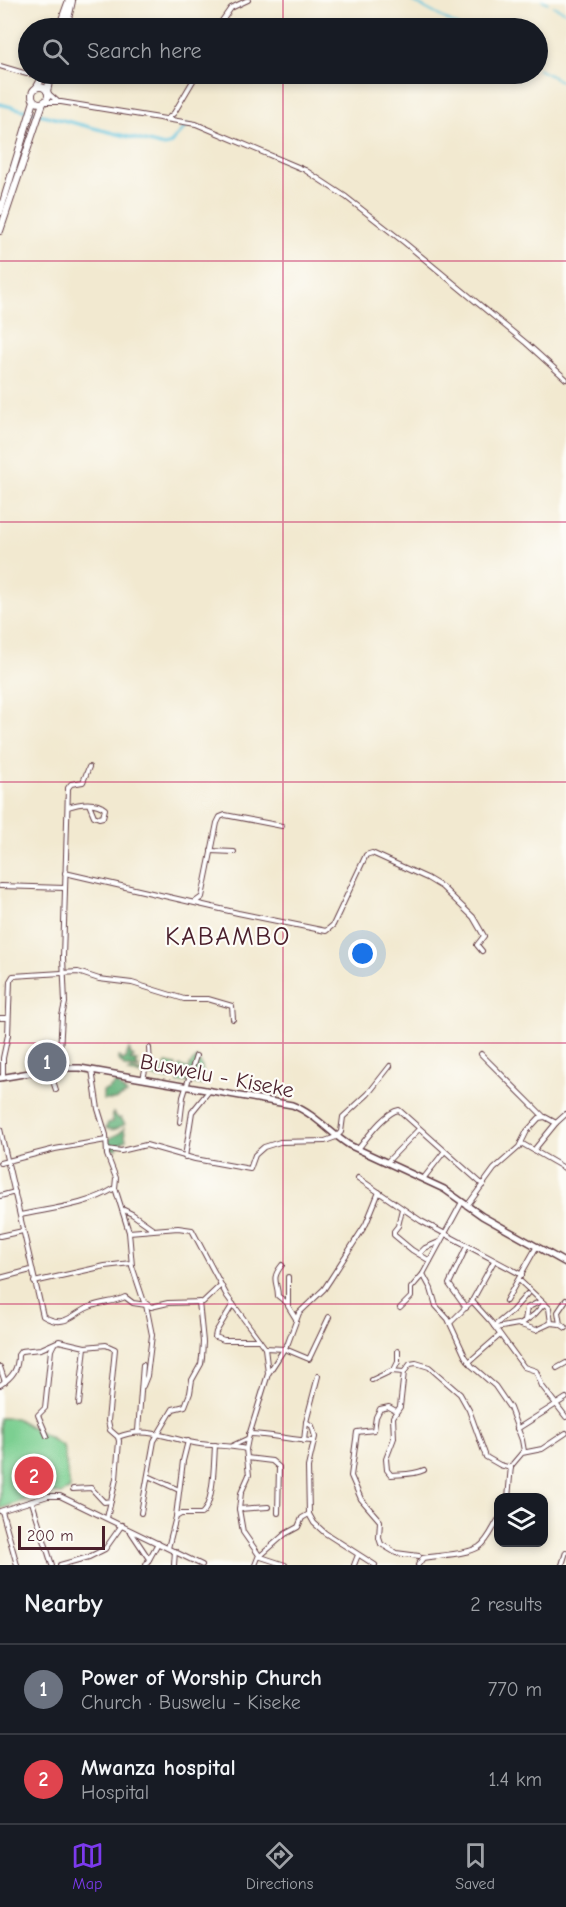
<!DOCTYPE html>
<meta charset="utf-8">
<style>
:root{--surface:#171b24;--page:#20242c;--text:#f1f3f6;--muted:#9ea1a6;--line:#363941;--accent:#7c3aed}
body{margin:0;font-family:"Comic Neue",sans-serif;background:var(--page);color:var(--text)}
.controls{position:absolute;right:18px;bottom:18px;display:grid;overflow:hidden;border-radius:12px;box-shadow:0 3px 9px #0003}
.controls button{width:54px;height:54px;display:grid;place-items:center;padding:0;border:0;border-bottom:2px solid var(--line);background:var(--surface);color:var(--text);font:30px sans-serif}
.scale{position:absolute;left:18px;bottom:15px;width:87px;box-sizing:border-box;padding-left:6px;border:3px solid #4a1f2b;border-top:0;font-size:16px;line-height:21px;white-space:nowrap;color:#4a1f2b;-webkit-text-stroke:4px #fdfcf7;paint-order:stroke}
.you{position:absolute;left:363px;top:954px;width:21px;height:21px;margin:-15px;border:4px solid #fff;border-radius:50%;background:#1a73e8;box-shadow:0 0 0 9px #1a73e833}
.badge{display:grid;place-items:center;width:39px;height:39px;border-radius:50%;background:var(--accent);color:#fff;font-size:20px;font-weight:700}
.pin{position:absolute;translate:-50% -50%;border:3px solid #fff;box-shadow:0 2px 6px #0006}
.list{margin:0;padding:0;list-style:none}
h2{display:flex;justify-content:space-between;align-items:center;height:78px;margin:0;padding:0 24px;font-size:26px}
h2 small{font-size:20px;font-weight:400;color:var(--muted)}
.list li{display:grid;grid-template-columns:39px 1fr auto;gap:18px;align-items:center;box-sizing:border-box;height:90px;padding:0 24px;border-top:2px solid var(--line)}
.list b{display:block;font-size:22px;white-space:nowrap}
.list p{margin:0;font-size:20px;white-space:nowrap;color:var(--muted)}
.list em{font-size:20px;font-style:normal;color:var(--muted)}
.icon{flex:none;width:33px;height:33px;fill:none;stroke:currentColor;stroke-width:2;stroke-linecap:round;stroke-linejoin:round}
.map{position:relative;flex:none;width:566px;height:1565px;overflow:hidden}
.search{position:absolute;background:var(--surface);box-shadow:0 3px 9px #0003;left:18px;right:18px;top:18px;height:66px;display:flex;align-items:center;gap:15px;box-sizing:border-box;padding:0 21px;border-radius:33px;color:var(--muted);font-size:22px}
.sheet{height:258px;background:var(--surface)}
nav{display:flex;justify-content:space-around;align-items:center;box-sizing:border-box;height:84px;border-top:2px solid var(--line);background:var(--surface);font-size:16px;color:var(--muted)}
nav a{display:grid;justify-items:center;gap:3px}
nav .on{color:var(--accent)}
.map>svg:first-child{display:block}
.green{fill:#7ccf91;stroke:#63775e;stroke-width:1.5}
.forest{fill:#65b27b;stroke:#586853;stroke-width:1.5}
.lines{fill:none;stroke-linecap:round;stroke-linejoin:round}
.stream{stroke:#61c4df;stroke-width:1.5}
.canal{stroke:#61c4df;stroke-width:3}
.minor-casing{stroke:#633d44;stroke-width:6}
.secondary-casing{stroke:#633d44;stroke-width:8}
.primary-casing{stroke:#633d44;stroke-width:8}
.minor{stroke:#fff;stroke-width:4}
.secondary{stroke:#fff;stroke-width:5}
.primary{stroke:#fff;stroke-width:6}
.grid{fill:none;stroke:#c2185b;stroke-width:1.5;stroke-opacity:0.55}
.labels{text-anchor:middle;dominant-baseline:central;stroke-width:4.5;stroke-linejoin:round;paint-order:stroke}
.street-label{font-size:22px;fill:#4a1f2b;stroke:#fdfcf7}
.quarter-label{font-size:26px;letter-spacing:1.5px;fill:#4a1f2b;stroke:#fdfcf7}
</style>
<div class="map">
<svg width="566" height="1565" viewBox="0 0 566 1565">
<rect width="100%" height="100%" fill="#fdfcf7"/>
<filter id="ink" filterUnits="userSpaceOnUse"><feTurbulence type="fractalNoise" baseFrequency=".0167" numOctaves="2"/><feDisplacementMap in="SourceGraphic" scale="12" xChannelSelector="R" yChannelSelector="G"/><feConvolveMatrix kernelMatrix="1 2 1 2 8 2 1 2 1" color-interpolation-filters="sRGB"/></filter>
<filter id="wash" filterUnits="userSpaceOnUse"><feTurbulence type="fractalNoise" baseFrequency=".008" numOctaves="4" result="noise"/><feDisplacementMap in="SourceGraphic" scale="24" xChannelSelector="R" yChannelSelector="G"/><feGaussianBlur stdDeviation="1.35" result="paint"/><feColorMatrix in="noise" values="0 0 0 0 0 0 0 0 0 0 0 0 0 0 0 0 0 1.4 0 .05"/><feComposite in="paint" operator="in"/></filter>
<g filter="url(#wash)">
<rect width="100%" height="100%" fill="#f2e9d0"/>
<g class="green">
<path d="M197,1058C204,1067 203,1074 202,1085L192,1083L189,1080L190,1065Z"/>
<polygon points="166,1063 176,1065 169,1080 128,1072 132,1070 148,1075 153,1073 163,1073"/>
<polygon points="180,1066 189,1069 187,1081 190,1084 186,1082 178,1083 179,1077 177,1073"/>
<polygon points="0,1418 16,1418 63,1446 70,1489 61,1494 47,1492 0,1509"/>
</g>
<g class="forest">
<polygon points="129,1049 131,1055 134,1057 130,1060 137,1061 135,1064 139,1068 125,1067 118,1059 118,1057 121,1058 122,1060 125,1059"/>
<polygon points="116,1083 127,1094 115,1100 103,1100 103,1091 107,1090"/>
<path d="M113,1113L119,1119L121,1118L125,1124C119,1128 113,1132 106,1128L108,1123L112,1122Z"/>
<polygon points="124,1128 126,1140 118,1145 117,1149 109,1149 108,1139 120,1133"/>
</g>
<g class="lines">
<g class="stream">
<polyline points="410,0 462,28"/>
<polyline points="542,0 548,3"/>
<polyline points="553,6 566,12"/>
<polyline points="538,69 566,84"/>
</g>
<polyline class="canal" points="0,104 164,146 169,145 187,125"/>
</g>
</g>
<g filter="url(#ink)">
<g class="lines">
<defs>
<g id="minor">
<polyline points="217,28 231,8 248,0"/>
<polyline points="0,66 27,74 36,74"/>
<polyline points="48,93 57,101"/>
<polyline points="45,102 61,102 196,124 305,170 346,197 405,243 526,343 566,379"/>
<polyline points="166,120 174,113 197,74"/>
<path d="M68,807C80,803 96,801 105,809L103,817L99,818L94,816L89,804"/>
<polyline points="211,851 234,852"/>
<polyline points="65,873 238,913 326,931 333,925 366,855 372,853 427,878 442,887 473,917 484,936 477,945 482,951"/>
<polyline points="0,886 65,888"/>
<polyline points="195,902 202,897 217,823 220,817 225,815 282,826"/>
<polyline points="0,1018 8,1018"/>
<polyline points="481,1054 543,1116"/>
<polyline points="59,1068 62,1016 65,1003 63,958 68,788 71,784 83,782 89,767"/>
<polyline points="52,1069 53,1081 56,1090"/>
<polyline points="92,1070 98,1109 106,1135 107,1155 116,1178 115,1188 129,1232 132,1266 144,1302 151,1307 168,1303 203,1302 221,1285"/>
<polyline points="3,1078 3,1058 8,1035 10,981 13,976 78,972 99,979 132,983 184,999 208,999 232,1006 233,1019"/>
<polyline points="143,1079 145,1070 150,1064 149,1048"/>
<polyline points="180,1122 183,1097 196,1056"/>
<path d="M0,1129L43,1316C66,1330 73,1312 92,1306C102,1302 116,1302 125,1297L133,1303L146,1305"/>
<polyline points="521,1143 566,1169"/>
<polyline points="107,1149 121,1151 146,1145 195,1159 250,1169 255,1155 264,1147 280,1142 325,1141 336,1137 341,1132 343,1117 368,1094 390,1066"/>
<path d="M358,1149C367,1138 385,1112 399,1110L483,1185"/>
<polyline points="534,1150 556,1123"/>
<polyline points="185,1157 192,1112 209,1091"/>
<polyline points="387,1162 419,1129"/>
<polyline points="0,1163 55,1149 106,1140"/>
<polyline points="358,1178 421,1221 522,1275"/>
<polyline points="423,1179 444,1152"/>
<polyline points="0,1196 15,1192"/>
<polyline points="467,1206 494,1169 519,1147 527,1131 539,1118 545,1117 556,1123 566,1114"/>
<polyline points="402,1209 398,1226 394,1231 394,1235 412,1250 430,1261"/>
<polyline points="124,1210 132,1214 152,1228"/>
<path d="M20,1215C53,1208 86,1206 115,1188"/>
<polyline points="129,1232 178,1228 192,1230 227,1296 265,1348 268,1373"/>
<polyline points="0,1236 23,1231"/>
<polyline points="419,1254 425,1248 439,1242"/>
<path d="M282,1265C270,1280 278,1282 278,1296L287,1303"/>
<polyline points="423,1274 431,1289 436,1306 448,1319 465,1356 472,1366 495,1386 510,1408 522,1440 524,1451"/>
<polyline points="288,1277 288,1306 296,1319"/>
<polyline points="0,1278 31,1270"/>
<polyline points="519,1280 549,1308 551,1323"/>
<polyline points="34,1282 105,1266 131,1263"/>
<polyline points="472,1301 491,1322 524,1367 536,1371 542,1386 566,1417"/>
<polyline points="506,1301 537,1246"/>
<polyline points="233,1304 216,1332 215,1337 224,1340 259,1340"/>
<polyline points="400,1308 411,1297 411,1288 423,1274 462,1202"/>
<polyline points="466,1308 449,1284 467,1246"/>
<polyline points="525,1320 527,1308 541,1301"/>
<polyline points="450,1323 472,1301 494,1261"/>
<polyline points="560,1324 558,1312 566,1300"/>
<polyline points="520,1325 535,1314 544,1304"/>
<polyline points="494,1326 512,1311 527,1294"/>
<polyline points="496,1328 518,1324 536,1330 551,1323 560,1324 566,1328"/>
<polyline points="265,1348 285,1349 309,1359 329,1317"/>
<polyline points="469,1362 500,1335"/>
<polyline points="0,1367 5,1382"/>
<polyline points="557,1368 566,1363"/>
<polyline points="394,1370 398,1362 398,1351"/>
<polyline points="372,1380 391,1371 404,1372"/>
<path d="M0,1385C13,1377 18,1369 18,1355L21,1351L41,1349L59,1341L85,1347L106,1345L115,1349L108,1421L110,1430L118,1437L119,1441L116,1479L107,1518"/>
<polyline points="143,1386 147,1376 152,1335 146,1305"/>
<polyline points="79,1404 85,1347"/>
<polyline points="396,1411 389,1407 380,1409 376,1417 374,1430 357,1432 351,1476 361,1499 380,1521 379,1538 381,1544 396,1553 419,1556"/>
<polyline points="306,1422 312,1426 315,1437 308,1467 309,1514 314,1523 325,1533 375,1565"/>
<polyline points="517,1429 566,1398"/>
<polyline points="138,1431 143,1365"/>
<path d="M249,1434C272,1434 292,1441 314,1441"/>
<polyline points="47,1436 38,1415 45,1408 51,1350 54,1344"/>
<path d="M118,1437C146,1425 172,1440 200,1444C215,1446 231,1445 246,1449"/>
<polyline points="304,1441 306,1422 318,1376"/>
<polyline points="232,1446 247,1439"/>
<polyline points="247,1458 272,1461 279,1467 278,1513"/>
<path d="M424,1470C414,1475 402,1474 391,1475L387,1470L386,1459L394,1438L393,1417L400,1407L404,1372L410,1364L416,1363L429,1367L460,1394L469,1410L486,1457L500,1465L511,1468"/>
<polyline points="148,1476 179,1490"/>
<polyline points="73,1489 91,1488 104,1502 111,1501"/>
<polyline points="508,1498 511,1466 522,1453 542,1449 566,1433"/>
<polyline points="32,1502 52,1565"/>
<polyline points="239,1509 268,1507"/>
<polyline points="0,1511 48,1496 60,1496 202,1565"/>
<polyline points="2,1511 17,1565"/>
<polyline points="141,1513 154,1441 173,1409 185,1406 190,1393 192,1380 201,1364 202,1357 203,1342 199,1302"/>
<polyline points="176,1516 183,1461 188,1441"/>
<polyline points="131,1532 149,1559"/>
<path d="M168,1548L176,1517L181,1514H201C214,1506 214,1460 215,1445"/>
<polyline points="259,1557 285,1534 298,1527 302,1518 309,1514"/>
<polyline points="261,1557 285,1565"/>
<polyline points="60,1565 89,1557 105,1549 122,1525"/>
<polyline points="146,1565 158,1543"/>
<polyline points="174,1565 175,1551"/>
<polyline points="255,1565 259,1555 243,1532 239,1509 241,1493 249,1475 246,1449 248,1439 268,1374 288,1343 299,1313 324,1289 330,1280 366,1224 379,1192"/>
<polyline points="354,1565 358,1555"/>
<path d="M418,1565L423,1558C438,1555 466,1555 479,1547C488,1541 493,1528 498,1520"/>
<polyline points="562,1565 566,1552"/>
</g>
<path id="secondary" d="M0,1078L59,1068H80L292,1105C314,1113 330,1133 349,1145L444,1189L482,1216L566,1263"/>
<g id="primary">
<polyline points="59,28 69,0"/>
<polyline points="66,28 72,1"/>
<circle cx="40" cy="95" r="8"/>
<polyline points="37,87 44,74"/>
<polyline points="47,91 51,74"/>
<polyline points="0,212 34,101"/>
<polyline points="0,231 43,103"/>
</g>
</defs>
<use href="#minor" class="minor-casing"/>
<use href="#secondary" class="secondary-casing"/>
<use href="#primary" class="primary-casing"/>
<use href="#minor" class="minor"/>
<use href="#secondary" class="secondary"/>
<use href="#primary" class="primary"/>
</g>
</g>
<path class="grid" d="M283,0V28M283,74V1565M0,261H566M0,522H566M0,782H566M0,1043H566M0,1304H566"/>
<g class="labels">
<g class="street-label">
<text transform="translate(217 1076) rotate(11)">Buswelu - Kiseke</text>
</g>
<g class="quarter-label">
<text x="228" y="937">KABAMBO</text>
</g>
</g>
</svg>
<div class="controls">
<button><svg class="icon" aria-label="layers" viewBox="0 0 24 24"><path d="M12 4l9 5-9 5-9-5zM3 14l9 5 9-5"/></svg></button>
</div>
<div class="scale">200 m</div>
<div class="you"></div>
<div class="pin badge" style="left:47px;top:1062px;background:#6b7280">1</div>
<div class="pin badge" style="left:34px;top:1476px;background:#e0444e">2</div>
<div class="search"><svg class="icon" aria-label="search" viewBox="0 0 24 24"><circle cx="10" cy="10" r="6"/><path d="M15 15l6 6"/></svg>Search here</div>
</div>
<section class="sheet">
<h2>Nearby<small>2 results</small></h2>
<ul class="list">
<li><span class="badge" style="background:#6b7280">1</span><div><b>Power of Worship Church</b><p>Church · Buswelu - Kiseke</p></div><em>770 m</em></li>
<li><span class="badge" style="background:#e0444e">2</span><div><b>Mwanza hospital</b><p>Hospital</p></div><em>1.4 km</em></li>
</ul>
</section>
<nav>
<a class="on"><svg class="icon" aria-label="map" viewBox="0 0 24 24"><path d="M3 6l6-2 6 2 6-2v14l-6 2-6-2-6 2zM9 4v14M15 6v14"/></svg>Map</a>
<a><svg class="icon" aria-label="directions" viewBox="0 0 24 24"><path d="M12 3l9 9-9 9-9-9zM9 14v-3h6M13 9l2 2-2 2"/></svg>Directions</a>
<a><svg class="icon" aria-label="saved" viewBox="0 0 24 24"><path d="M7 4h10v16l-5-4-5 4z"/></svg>Saved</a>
</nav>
